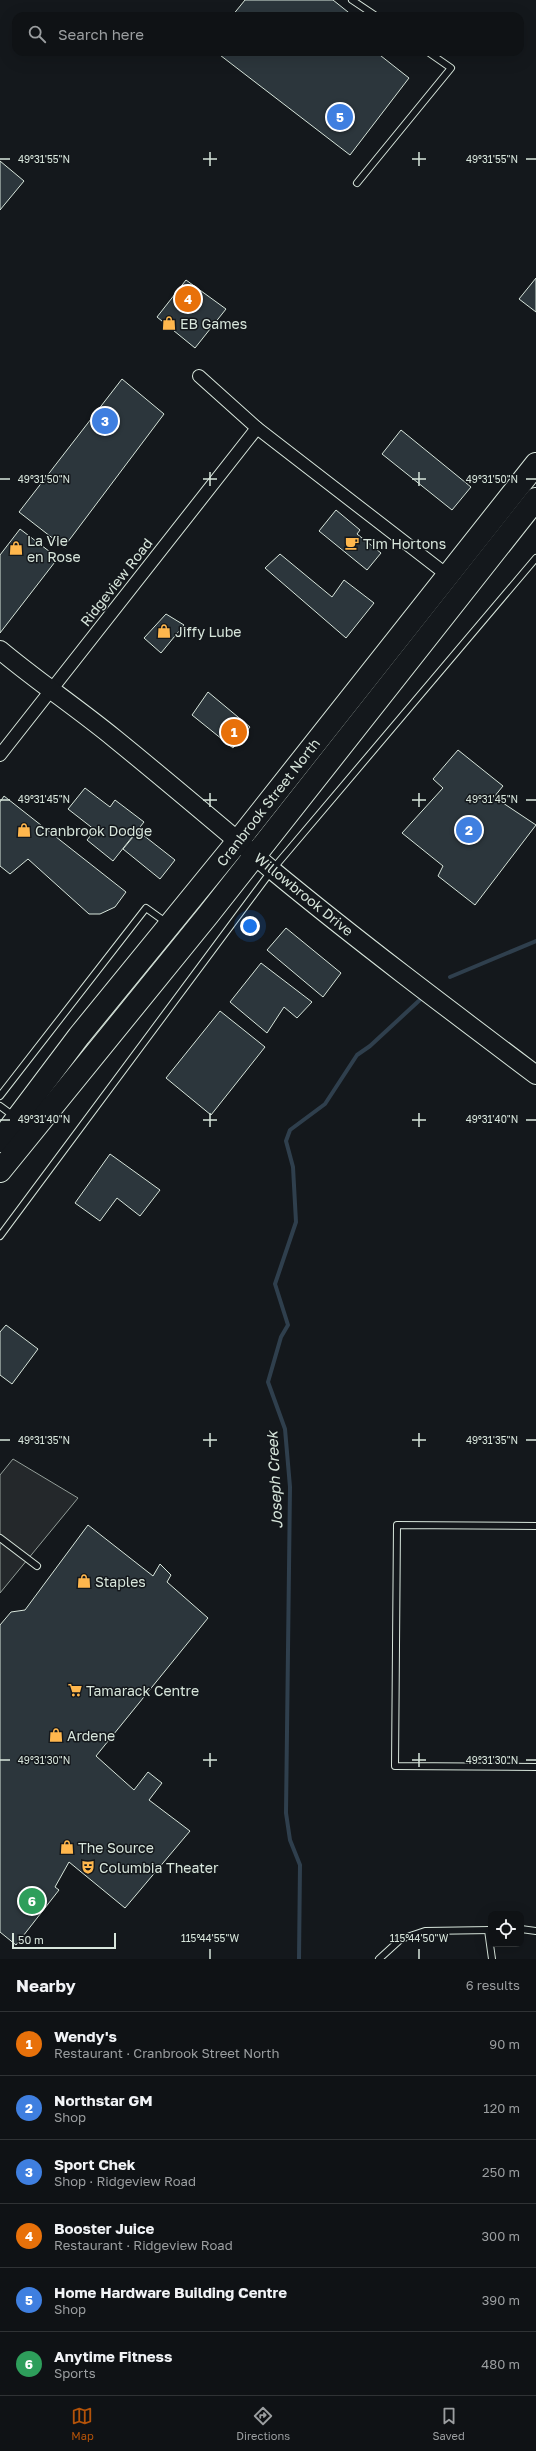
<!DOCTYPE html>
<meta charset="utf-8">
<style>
:root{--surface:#0f1215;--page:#1d2022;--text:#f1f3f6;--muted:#9b9ea0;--line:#2f3234;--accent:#b45309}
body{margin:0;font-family:"Golos Text",sans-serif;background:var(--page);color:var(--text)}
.controls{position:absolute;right:12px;bottom:12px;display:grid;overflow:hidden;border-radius:8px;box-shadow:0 4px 16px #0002}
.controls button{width:36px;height:36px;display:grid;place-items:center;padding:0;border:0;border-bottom:1px solid var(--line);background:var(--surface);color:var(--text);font:20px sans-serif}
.scale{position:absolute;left:12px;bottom:10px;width:104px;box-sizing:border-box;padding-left:4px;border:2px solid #d8e6dc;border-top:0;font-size:11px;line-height:14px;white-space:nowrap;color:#d8e6dc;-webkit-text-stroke:3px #14181c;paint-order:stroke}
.you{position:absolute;left:250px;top:926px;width:14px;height:14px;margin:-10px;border:3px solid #fff;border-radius:50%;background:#1a73e8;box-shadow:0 0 0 6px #1a73e833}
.badge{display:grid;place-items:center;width:26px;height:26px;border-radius:50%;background:var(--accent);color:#fff;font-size:13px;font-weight:700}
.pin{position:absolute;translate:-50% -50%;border:2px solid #fff;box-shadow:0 1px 4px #0006}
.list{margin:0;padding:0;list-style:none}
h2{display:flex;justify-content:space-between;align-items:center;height:52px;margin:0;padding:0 16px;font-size:17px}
h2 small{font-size:13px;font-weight:400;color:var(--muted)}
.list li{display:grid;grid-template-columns:26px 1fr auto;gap:12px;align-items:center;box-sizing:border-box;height:64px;padding:0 16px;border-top:1px solid var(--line)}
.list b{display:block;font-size:15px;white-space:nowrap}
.list p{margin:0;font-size:13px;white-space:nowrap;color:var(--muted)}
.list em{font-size:13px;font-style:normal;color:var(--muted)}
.icon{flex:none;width:22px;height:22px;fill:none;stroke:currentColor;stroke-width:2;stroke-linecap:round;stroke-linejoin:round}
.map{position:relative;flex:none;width:536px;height:1959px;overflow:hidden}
.search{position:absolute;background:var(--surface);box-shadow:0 4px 16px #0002;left:12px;right:12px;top:12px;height:44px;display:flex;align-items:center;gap:10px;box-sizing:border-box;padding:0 14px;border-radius:12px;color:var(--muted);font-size:15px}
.sheet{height:436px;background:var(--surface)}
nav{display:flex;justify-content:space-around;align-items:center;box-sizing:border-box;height:56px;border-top:1px solid var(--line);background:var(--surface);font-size:11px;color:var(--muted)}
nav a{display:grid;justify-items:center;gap:2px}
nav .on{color:var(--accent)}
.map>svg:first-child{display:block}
.parking{fill:#24282b;stroke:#939e99}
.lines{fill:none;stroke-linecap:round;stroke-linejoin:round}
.stream{stroke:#2f3f4d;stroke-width:4}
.building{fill:#2c363c;stroke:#d8e6dc}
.lane-casing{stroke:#d8e6dc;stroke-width:8}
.street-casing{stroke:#d8e6dc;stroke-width:14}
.secondary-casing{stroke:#d8e6dc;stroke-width:20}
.highway-casing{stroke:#d8e6dc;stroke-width:24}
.lane{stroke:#14181c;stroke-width:6}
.street{stroke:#14181c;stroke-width:12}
.secondary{stroke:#14181c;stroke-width:18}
.highway{stroke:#14181c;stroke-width:22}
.ticks{fill:none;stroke:#d8e6dc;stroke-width:1.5}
.labels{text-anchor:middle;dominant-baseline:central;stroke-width:3;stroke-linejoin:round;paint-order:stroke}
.poi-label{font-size:14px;fill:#d8e6dc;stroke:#14181c;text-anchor:start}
.street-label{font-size:14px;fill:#d8e6dc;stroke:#14181c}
.water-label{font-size:15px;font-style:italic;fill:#d8e6dc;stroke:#14181c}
.ticks-label{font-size:10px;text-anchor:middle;fill:#d8e6dc;stroke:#14181c;stroke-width:3;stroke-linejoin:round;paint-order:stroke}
</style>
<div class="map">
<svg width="536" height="1959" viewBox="0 0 536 1959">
<rect width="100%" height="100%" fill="#14181c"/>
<polygon class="parking" points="13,1459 78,1498 0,1593 0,1475"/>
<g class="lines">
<g class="stream">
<polyline points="450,977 536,941"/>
<polyline points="299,1959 300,1865 290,1840 286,1813 290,1487 285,1429 268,1382 281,1337 288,1325 275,1284 296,1222 293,1167 286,1141 290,1130 325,1104 357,1055 370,1046 423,997"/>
</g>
</g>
<g class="building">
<polygon points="245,0 333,0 353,16 232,16"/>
<polygon points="216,52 376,52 409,78 350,155"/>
<polygon points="0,161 24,181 0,210"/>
<polygon points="536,278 536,312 519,299"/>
<polygon points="186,280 226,309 195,348 157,317"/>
<polygon points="122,379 164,414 64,547 19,512"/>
<polygon points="401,430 471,487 452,510 382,454"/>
<polygon points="336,510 360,530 357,534 381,553 367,570 319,531"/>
<polygon points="20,529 58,558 0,633 0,555"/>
<polygon points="280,554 332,597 344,580 374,603 346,638 265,568"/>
<polygon points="166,614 184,625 161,653 144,638"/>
<polygon points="208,692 250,727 233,748 192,715"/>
<polygon points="458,750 503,786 494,797 536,825 475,905 438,876 443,866 402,833 443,788 433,779"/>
<polygon points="85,788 110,807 115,800 144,822 113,861 87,840 95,830 68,809"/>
<polygon points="4,796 126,892 115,907 100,914 89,914 28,859 10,874 0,866 0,802"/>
<polygon points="138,831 175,860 160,879 123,849"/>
<polygon points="286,928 341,973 323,997 267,950"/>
<polygon points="261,963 312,1002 297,1018 284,1007 267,1033 230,1002"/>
<polygon points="220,1011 265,1047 211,1115 166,1078"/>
<polygon points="110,1154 160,1190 140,1216 117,1198 100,1221 75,1203"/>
<polygon points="6,1325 38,1349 12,1384 0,1375 0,1332"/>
<polygon points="88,1525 153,1576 160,1564 171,1575 167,1582 208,1618 96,1756 134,1790 148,1772 162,1783 149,1800 190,1831 125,1908 69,1862 55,1887 59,1890 16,1945 0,1932 0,1625 11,1612 25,1610"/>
</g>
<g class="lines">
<defs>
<g id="lane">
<polyline points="352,0 376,16"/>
<polyline points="357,183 451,68 428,52"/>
<polyline points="0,1096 146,908 167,923"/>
<polyline points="0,1106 15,1117"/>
<polyline points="0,1236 272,870 536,558"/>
<polyline points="536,1526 397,1525 395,1766 536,1767"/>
<polyline points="0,1538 37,1566"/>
<polyline points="521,1929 536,1931"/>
<polyline points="488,1930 492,1959"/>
<polyline points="379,1959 401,1939 425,1931 491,1930"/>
</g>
<g id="street">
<polyline points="199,376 257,428 451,578"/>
<polyline points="0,755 257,428"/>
</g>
<path id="secondary" d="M0,650C37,681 76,707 114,738C167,781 220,826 272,870C358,941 447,1008 536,1075"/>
<g id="highway">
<polyline points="0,1141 79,1036 238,841 536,464"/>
<polyline points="0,1171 208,915 536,499"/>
</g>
</defs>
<use href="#lane" class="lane-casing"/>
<use href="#street" class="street-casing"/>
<use href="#secondary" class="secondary-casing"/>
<use href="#highway" class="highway-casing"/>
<use href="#lane" class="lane"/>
<use href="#street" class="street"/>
<use href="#secondary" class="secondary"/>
<use href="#highway" class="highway"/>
</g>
<path class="ticks" d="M210,152V166M419,152V166M0,159H10M203,159H217M412,159H426M526,159H536M210,472V486M419,472V486M0,479H10M203,479H217M412,479H426M526,479H536M210,793V807M419,793V807M0,800H10M203,800H217M412,800H426M526,800H536M210,1113V1127M419,1113V1127M0,1120H10M203,1120H217M412,1120H426M526,1120H536M210,1433V1447M419,1433V1447M0,1440H10M203,1440H217M412,1440H426M526,1440H536M210,1753V1767M419,1753V1767M0,1760H10M203,1760H217M412,1760H426M526,1760H536M210,1949V1959M419,1949V1959"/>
<defs>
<symbol id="shop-bare" viewBox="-9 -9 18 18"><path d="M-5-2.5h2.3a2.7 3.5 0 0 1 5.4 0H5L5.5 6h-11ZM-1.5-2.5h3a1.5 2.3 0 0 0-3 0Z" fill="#ffb74d" stroke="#14181c" stroke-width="2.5" paint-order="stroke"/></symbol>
<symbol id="cafe-bare" viewBox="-9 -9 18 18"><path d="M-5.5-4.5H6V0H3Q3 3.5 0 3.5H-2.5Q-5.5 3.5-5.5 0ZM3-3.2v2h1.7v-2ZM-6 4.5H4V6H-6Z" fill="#ffb74d" stroke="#14181c" stroke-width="2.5" paint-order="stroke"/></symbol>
<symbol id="supermarket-bare" viewBox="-9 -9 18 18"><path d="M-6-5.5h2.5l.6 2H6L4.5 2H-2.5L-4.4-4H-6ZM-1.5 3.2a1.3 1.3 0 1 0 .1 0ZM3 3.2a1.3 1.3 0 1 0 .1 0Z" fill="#ffb74d" stroke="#14181c" stroke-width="2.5" paint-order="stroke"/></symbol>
<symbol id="theatre-bare" viewBox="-9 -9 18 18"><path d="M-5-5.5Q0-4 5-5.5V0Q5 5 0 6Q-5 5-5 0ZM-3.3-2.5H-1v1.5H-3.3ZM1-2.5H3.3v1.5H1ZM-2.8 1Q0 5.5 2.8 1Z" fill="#ffb74d" stroke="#14181c" stroke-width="2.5" paint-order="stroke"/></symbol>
</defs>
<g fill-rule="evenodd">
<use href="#shop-bare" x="159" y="313" width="20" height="20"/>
<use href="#cafe-bare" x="342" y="533" width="20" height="20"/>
<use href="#shop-bare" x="6" y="538" width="20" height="20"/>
<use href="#shop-bare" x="154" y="621" width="20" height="20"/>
<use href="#shop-bare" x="14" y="820" width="20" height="20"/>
<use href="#shop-bare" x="74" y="1571" width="20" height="20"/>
<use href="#supermarket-bare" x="65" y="1680" width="20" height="20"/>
<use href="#shop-bare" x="46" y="1725" width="20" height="20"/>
<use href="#shop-bare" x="57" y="1837" width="20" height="20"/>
<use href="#theatre-bare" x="78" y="1857" width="20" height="20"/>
</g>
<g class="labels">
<g class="poi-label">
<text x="180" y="323">EB Games</text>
<text x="27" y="540">La Vie<tspan x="27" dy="16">en Rose</tspan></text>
<text x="363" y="543">Tim Hortons</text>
<text x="175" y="631">Jiffy Lube</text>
<text x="35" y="830">Cranbrook Dodge</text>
<text x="95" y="1581">Staples</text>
<text x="86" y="1690">Tamarack Centre</text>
<text x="67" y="1735">Ardene</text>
<text x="78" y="1847">The Source</text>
<text x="99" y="1867">Columbia Theater</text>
</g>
<g class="street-label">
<text transform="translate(116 582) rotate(-52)">Ridgeview Road</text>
<text transform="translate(268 802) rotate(-52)">Cranbrook Street North</text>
<text transform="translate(304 894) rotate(39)">Willowbrook Drive</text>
</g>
<g class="water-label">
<text transform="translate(274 1480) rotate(-93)">Joseph Creek</text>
</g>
</g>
<g class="ticks-label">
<text x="44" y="163">49°31'55"N</text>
<text x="492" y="163">49°31'55"N</text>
<text x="44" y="483">49°31'50"N</text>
<text x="492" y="483">49°31'50"N</text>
<text x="44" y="803">49°31'45"N</text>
<text x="492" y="803">49°31'45"N</text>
<text x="44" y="1123">49°31'40"N</text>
<text x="492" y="1123">49°31'40"N</text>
<text x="44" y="1444">49°31'35"N</text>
<text x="492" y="1444">49°31'35"N</text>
<text x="44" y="1764">49°31'30"N</text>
<text x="492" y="1764">49°31'30"N</text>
<text x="210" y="1942">115°44'55"W</text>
<text x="419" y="1942">115°44'50"W</text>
</g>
</svg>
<div class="controls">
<button><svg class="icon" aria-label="locate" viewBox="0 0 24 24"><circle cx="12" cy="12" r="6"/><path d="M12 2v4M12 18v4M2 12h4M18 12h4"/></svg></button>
</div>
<div class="scale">50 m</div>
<div class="you"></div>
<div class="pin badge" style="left:234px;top:732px;background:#e8710a">1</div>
<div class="pin badge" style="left:469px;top:830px;background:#3f7fe0">2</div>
<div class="pin badge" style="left:105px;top:421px;background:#3f7fe0">3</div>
<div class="pin badge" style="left:188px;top:299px;background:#e8710a">4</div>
<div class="pin badge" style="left:340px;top:117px;background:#3f7fe0">5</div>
<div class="pin badge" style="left:32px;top:1901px;background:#2e9e5b">6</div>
<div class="search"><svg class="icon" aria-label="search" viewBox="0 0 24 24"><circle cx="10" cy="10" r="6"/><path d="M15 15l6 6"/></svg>Search here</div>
</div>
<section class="sheet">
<h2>Nearby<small>6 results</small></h2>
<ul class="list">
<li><span class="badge" style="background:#e8710a">1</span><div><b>Wendy's</b><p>Restaurant · Cranbrook Street North</p></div><em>90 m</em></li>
<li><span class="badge" style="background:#3f7fe0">2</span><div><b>Northstar GM</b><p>Shop</p></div><em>120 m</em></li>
<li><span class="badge" style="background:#3f7fe0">3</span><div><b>Sport Chek</b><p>Shop · Ridgeview Road</p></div><em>250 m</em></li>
<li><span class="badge" style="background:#e8710a">4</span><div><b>Booster Juice</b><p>Restaurant · Ridgeview Road</p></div><em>300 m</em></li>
<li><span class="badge" style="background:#3f7fe0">5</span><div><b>Home Hardware Building Centre</b><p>Shop</p></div><em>390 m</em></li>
<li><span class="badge" style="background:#2e9e5b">6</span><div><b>Anytime Fitness</b><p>Sports</p></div><em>480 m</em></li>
</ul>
</section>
<nav>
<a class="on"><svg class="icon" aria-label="map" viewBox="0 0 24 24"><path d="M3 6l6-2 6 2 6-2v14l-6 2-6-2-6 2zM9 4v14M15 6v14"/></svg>Map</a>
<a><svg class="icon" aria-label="directions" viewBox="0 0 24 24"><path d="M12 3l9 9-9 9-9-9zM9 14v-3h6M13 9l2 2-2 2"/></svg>Directions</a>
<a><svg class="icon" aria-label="saved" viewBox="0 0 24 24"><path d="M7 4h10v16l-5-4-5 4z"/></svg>Saved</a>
</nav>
